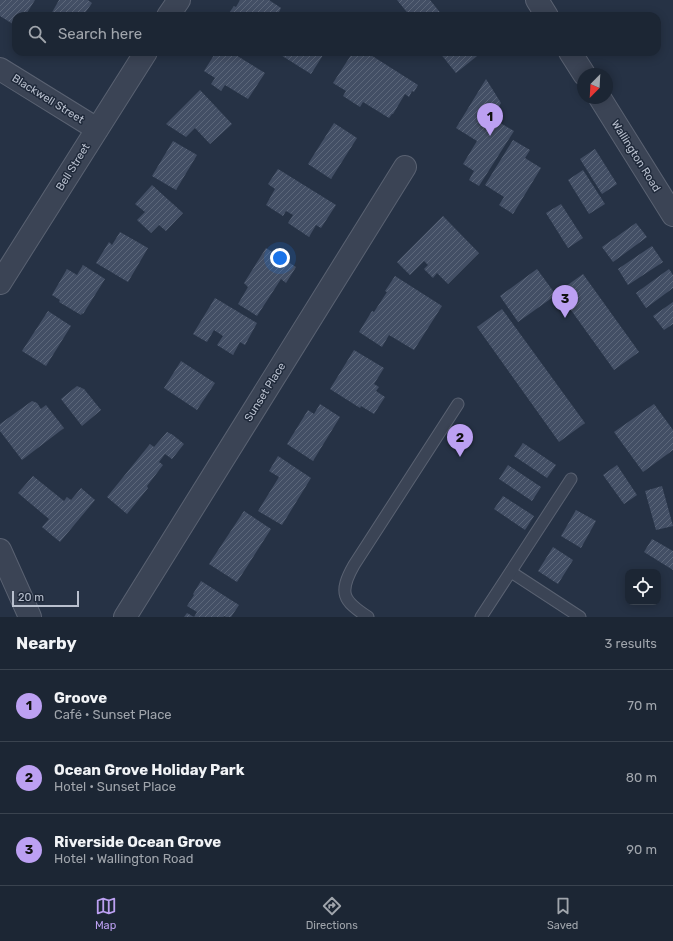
<!DOCTYPE html>
<meta charset="utf-8">
<style>
:root{--surface:#1c2634;--page:#252e3c;--text:#f1f3f6;--muted:#a0a5ac;--line:#3a434f;--accent:#bca0f2}
body{margin:0;font-family:Rubik,sans-serif;background:var(--page);color:var(--text)}
.controls{position:absolute;right:12px;bottom:12px;display:grid;overflow:hidden;border-radius:8px;box-shadow:0 2px 10px #0003}
.controls button{width:36px;height:36px;display:grid;place-items:center;padding:0;border:0;border-bottom:1px solid var(--line);background:var(--surface);color:var(--text);font:20px sans-serif}
.compass{position:absolute;left:577px;top:68px;width:36px;height:36px;border-radius:50%;background:var(--surface);box-shadow:0 2px 10px #0003;rotate:204deg}
.scale{position:absolute;left:12px;bottom:10px;width:67px;box-sizing:border-box;padding-left:4px;border:2px solid #b9c0ce;border-top:0;font-size:11px;line-height:14px;white-space:nowrap;color:#b9c0ce;-webkit-text-stroke:3px #1f293a;paint-order:stroke}
.you{position:absolute;left:280px;top:258px;width:14px;height:14px;margin:-10px;border:3px solid #fff;border-radius:50%;background:#1a73e8;box-shadow:0 0 0 6px #1a73e833}
.badge{display:grid;place-items:center;width:26px;height:26px;border-radius:50%;background:var(--accent);color:#111;font-size:13px;font-weight:700}
.pin{position:absolute;translate:-50% -33px;filter:drop-shadow(0 1px 2px #0008)}
.pin::after{content:'';position:absolute;top:21px;width:14px;height:12px;background:inherit;clip-path:polygon(0 0,100% 0,50% 100%)}
.list{margin:0;padding:0;list-style:none}
h2{display:flex;justify-content:space-between;align-items:center;height:52px;margin:0;padding:0 16px;font-size:17px}
h2 small{font-size:13px;font-weight:400;color:var(--muted)}
.list li{display:grid;grid-template-columns:26px 1fr auto;gap:12px;align-items:center;box-sizing:border-box;height:72px;padding:0 16px;border-top:1px solid var(--line)}
.list b{display:block;font-size:15px;white-space:nowrap}
.list p{margin:0;font-size:13px;white-space:nowrap;color:var(--muted)}
.list em{font-size:13px;font-style:normal;color:var(--muted)}
.icon{flex:none;width:22px;height:22px;fill:none;stroke:currentColor;stroke-width:2;stroke-linecap:round;stroke-linejoin:round}
.map{position:relative;flex:none;width:673px;height:617px;overflow:hidden}
.search{position:absolute;background:var(--surface);box-shadow:0 2px 10px #0003;left:12px;right:12px;top:12px;height:44px;display:flex;align-items:center;gap:10px;box-sizing:border-box;padding:0 14px;border-radius:12px;color:var(--muted);font-size:15px}
.sheet{height:268px;background:var(--surface)}
nav{display:flex;justify-content:space-around;align-items:center;box-sizing:border-box;height:56px;border-top:1px solid var(--line);background:var(--surface);font-size:11px;color:var(--muted)}
nav a{display:grid;justify-items:center;gap:2px}
nav .on{color:var(--accent)}
.map>svg:first-child{display:block}
.building{fill:url(#building-hatch)}
.lines{fill:none;stroke-linecap:round;stroke-linejoin:round}
.service-casing{stroke:#5a6272;stroke-width:13}
.minor-casing{stroke:#5a6272;stroke-width:24}
.tertiary-casing{stroke:#5a6272;stroke-width:24}
.service{stroke:#3b4455;stroke-width:11}
.minor{stroke:#3b4455;stroke-width:22}
.tertiary{stroke:#3b4455;stroke-width:22}
.labels{text-anchor:middle;dominant-baseline:central;stroke-width:3;stroke-linejoin:round;paint-order:stroke}
.street-label{font-size:11px;fill:#b9c0ce;stroke:#1f293a}
</style>
<div class="map">
<svg width="673" height="617" viewBox="0 0 673 617">
<defs>
<pattern id="building-hatch" width="6" height="6" patternUnits="userSpaceOnUse"><rect width="6" height="6" fill="#434f65"/><path d="M-1 1l2-2M0 6l6-6M5 7l2-2" fill="none" stroke="#5c677a"/></pattern>
</defs>
<rect width="100%" height="100%" fill="#263245"/>
<g class="building">
<polygon points="0,0 35,0 25,16 16,16 16,26 0,16"/>
<polygon points="59,0 88,0 92,3 85,13 84,12 81,16 50,16"/>
<polygon points="240,0 269,0 281,8 278,14 281,16 234,16 229,13 234,6 236,7"/>
<polygon points="397,0 430,0 443,16 410,16"/>
<polygon points="216,52 231,52 265,73 248,99 225,85 221,91 211,84 215,78 204,71"/>
<polygon points="276,52 325,52 311,74"/>
<polygon points="353,52 366,52 418,85 414,92 412,91 409,97 405,94 393,114 392,114 389,118 363,102 360,107 343,96 346,91 333,83"/>
<polygon points="439,52 482,52 456,73"/>
<polygon points="486,79 501,103 492,118 514,131 479,186 469,180 474,171 463,164 477,141 456,128"/>
<polygon points="200,90 232,124 210,144 195,128 186,137 166,124"/>
<polygon points="334,123 357,138 331,179 308,164"/>
<polygon points="513,140 530,150 525,158 541,168 513,214 499,205 504,197 485,185"/>
<polygon points="173,141 197,155 176,190 152,176"/>
<polygon points="595,149 617,184 602,194 580,159"/>
<polygon points="278,169 336,205 321,228 316,225 309,237 288,223 293,215 286,211 283,216 266,205 275,189 268,184"/>
<polygon points="583,170 605,204 589,214 568,180"/>
<polygon points="152,185 183,213 166,231 159,225 151,233 137,220 145,212 135,204"/>
<polygon points="561,204 583,238 568,248 546,213"/>
<polygon points="443,216 479,253 448,284 437,273 433,278 424,269 428,265 424,261 410,275 397,262"/>
<polygon points="636,223 647,237 613,262 602,247"/>
<polygon points="120,232 148,248 128,282 96,263 109,242 112,245"/>
<polygon points="652,246 663,262 628,285 618,269"/>
<polygon points="266,248 296,267 286,283 281,279 257,316 238,304 248,287 244,283"/>
<polygon points="83,265 105,279 83,314 82,313 81,315 59,302 60,300 52,295 67,269 77,275"/>
<polygon points="537,269 556,295 518,322 500,296"/>
<polygon points="669,269 673,275 673,288 646,308 636,293"/>
<polygon points="583,274 639,352 614,370 558,292"/>
<polygon points="395,276 442,306 414,350 389,335 382,347 359,332 372,311 374,312 387,292 385,291"/>
<polygon points="215,298 257,323 245,345 240,342 233,355 217,345 223,336 214,330 207,342 193,334"/>
<polygon points="673,302 673,324 664,330 653,316"/>
<polygon points="502,309 585,423 559,442 477,327"/>
<polygon points="48,311 71,326 46,366 22,351"/>
<polygon points="354,350 384,368 374,384 379,387 376,391 385,397 374,414 361,406 360,408 330,389"/>
<polygon points="181,361 215,383 197,410 164,388"/>
<polygon points="77,386 84,389 101,410 82,426 61,399"/>
<polygon points="32,401 37,403 41,409 46,405 64,428 22,460 0,431 0,424"/>
<polygon points="320,404 340,417 313,461 287,444 308,410 314,414"/>
<polygon points="654,404 673,430 673,450 643,472 614,432"/>
<polygon points="167,432 173,435 184,444 172,459 165,454 159,462 163,465 147,486 148,488 127,514 107,497 150,444 154,447"/>
<polygon points="523,443 556,465 547,478 514,456"/>
<polygon points="278,456 311,478 282,525 258,511 279,477 269,471"/>
<polygon points="508,465 541,487 532,501 499,479"/>
<polygon points="617,465 637,495 624,504 603,475"/>
<polygon points="33,476 64,501 67,497 71,500 81,488 95,500 60,542 42,527 49,519 18,493"/>
<polygon points="662,486 673,526 656,530 645,491"/>
<polygon points="503,496 534,516 525,530 494,509"/>
<polygon points="576,510 596,521 581,548 561,536"/>
<polygon points="244,511 271,529 237,582 209,564"/>
<polygon points="652,539 673,551 673,570 644,552"/>
<polygon points="553,547 573,560 558,584 538,571"/>
<polygon points="201,581 239,605 231,617 226,617 224,616 223,617 184,617 187,613 194,617 197,612 187,606 194,595 193,594"/>
</g>
<g class="lines">
<defs>
<g id="service">
<polyline points="511,572 580,617"/>
<path d="M368,617C343,601 338,593 354,565L458,404"/>
<polyline points="481,617 571,479"/>
</g>
<g id="minor">
<polyline points="168,16 179,0"/>
<polyline points="0,69 97,129"/>
<polyline points="0,283 146,52"/>
<polyline points="0,550 30,617"/>
<polyline points="125,617 405,167"/>
</g>
<g id="tertiary">
<polyline points="537,0 547,16"/>
<polyline points="570,52 584,74"/>
<polyline points="600,98 673,215"/>
</g>
</defs>
<use href="#service" class="service-casing"/>
<use href="#minor" class="minor-casing"/>
<use href="#tertiary" class="tertiary-casing"/>
<use href="#service" class="service"/>
<use href="#minor" class="minor"/>
<use href="#tertiary" class="tertiary"/>
</g>
<g class="labels">
<g class="street-label">
<text transform="translate(48 99) rotate(32)">Blackwell Street</text>
<text transform="translate(636 156) rotate(58)">Wallington Road</text>
<text transform="translate(73 167) rotate(-58)">Bell Street</text>
<text transform="translate(265 392) rotate(-58)">Sunset Place</text>
</g>
</g>
</svg>
<div class="controls">
<button><svg class="icon" aria-label="locate" viewBox="0 0 24 24"><circle cx="12" cy="12" r="6"/><path d="M12 2v4M12 18v4M2 12h4M18 12h4"/></svg></button>
</div>
<svg class="compass" viewBox="-18 -18 36 36"><path d="M0-13l5 13h-10z" fill="#e53935"/><path d="M0 13l5-13h-10z" fill="#a0a5ac"/></svg>
<div class="scale">20 m</div>
<div class="you"></div>
<div class="pin badge" style="left:490px;top:136px">1</div>
<div class="pin badge" style="left:460px;top:457px">2</div>
<div class="pin badge" style="left:565px;top:318px">3</div>
<div class="search"><svg class="icon" aria-label="search" viewBox="0 0 24 24"><circle cx="10" cy="10" r="6"/><path d="M15 15l6 6"/></svg>Search here</div>
</div>
<section class="sheet">
<h2>Nearby<small>3 results</small></h2>
<ul class="list">
<li><span class="badge">1</span><div><b>Groove</b><p>Café · Sunset Place</p></div><em>70 m</em></li>
<li><span class="badge">2</span><div><b>Ocean Grove Holiday Park</b><p>Hotel · Sunset Place</p></div><em>80 m</em></li>
<li><span class="badge">3</span><div><b>Riverside Ocean Grove</b><p>Hotel · Wallington Road</p></div><em>90 m</em></li>
</ul>
</section>
<nav>
<a class="on"><svg class="icon" aria-label="map" viewBox="0 0 24 24"><path d="M3 6l6-2 6 2 6-2v14l-6 2-6-2-6 2zM9 4v14M15 6v14"/></svg>Map</a>
<a><svg class="icon" aria-label="directions" viewBox="0 0 24 24"><path d="M12 3l9 9-9 9-9-9zM9 14v-3h6M13 9l2 2-2 2"/></svg>Directions</a>
<a><svg class="icon" aria-label="saved" viewBox="0 0 24 24"><path d="M7 4h10v16l-5-4-5 4z"/></svg>Saved</a>
</nav>
